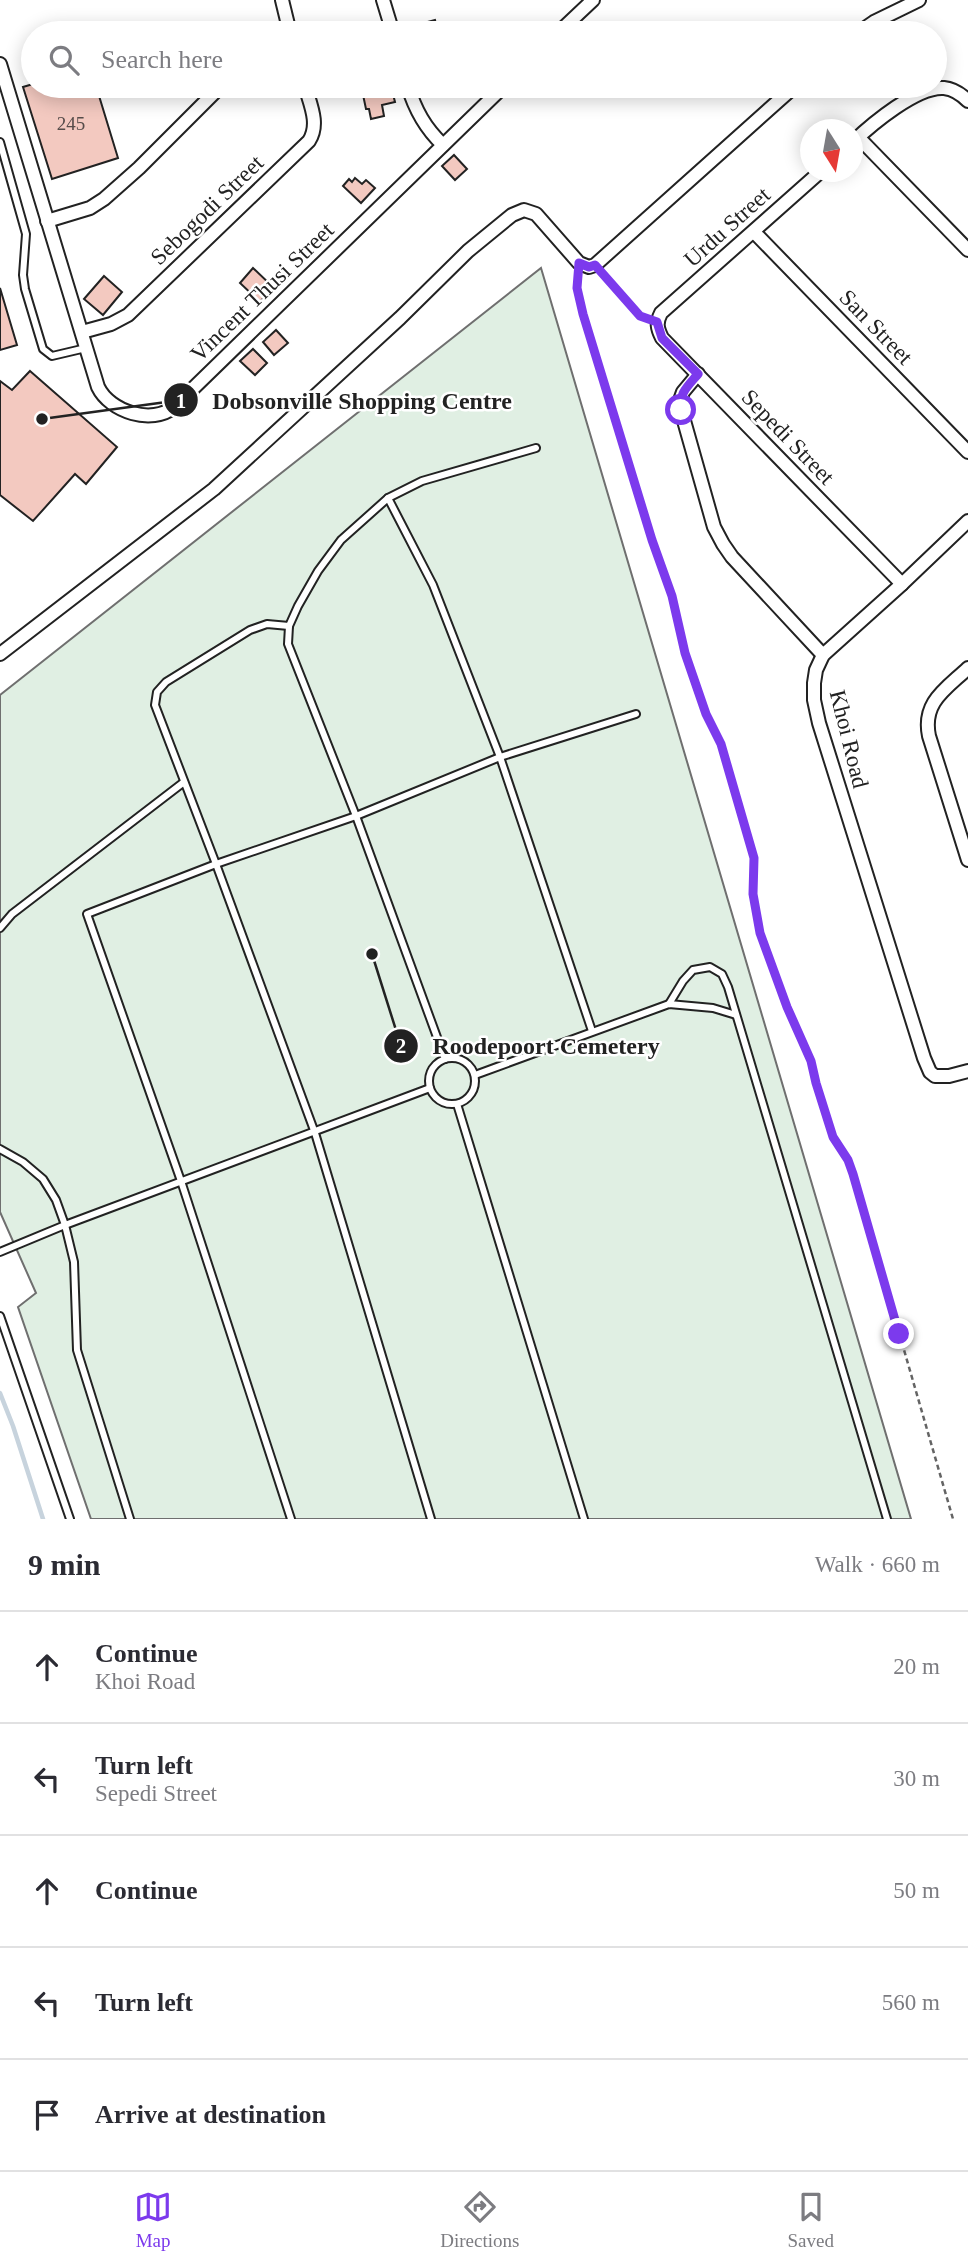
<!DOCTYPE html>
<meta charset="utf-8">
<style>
:root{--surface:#fff;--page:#f7f7f7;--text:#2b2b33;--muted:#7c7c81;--line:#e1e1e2;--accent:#7c3aed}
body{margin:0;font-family:"Times New Roman",serif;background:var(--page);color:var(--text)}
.compass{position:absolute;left:800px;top:119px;width:63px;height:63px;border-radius:50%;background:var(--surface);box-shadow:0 4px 18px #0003;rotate:169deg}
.stop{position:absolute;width:21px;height:21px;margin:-16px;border:5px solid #7c3aed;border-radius:50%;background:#fff}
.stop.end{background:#7c3aed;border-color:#fff;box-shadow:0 2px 7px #0008}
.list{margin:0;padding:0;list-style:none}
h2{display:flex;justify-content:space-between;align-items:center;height:91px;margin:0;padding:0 28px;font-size:30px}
h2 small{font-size:23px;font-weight:400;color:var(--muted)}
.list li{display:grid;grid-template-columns:46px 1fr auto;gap:21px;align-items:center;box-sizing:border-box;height:112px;padding:0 28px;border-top:2px solid var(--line)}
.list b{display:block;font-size:26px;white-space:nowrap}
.list p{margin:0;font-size:23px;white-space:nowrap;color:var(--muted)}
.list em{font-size:23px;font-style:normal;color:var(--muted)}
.icon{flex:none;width:38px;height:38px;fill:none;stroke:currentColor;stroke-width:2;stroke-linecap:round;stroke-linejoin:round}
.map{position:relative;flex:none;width:968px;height:1519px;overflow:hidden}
.search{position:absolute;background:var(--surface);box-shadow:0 4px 18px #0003;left:21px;right:21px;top:21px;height:77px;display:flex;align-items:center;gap:18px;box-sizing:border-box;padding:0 24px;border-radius:38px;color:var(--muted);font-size:26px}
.sheet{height:651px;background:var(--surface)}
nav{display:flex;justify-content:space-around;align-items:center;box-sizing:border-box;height:98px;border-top:2px solid var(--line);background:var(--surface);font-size:19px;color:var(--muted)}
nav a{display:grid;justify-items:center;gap:4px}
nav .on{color:var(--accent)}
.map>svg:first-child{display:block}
.green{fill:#e0efe3;stroke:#6f6f6f;stroke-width:2}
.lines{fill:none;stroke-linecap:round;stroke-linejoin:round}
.stream{stroke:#c7d3dd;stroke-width:4.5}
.building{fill:#f3c9c0;stroke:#222;stroke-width:2}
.service-casing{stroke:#222;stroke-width:10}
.minor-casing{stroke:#222;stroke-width:16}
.path{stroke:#646464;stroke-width:2.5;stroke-dasharray:5 3.5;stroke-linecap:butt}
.service{stroke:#fff;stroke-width:6}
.minor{stroke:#fff;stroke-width:12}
.route{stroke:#7c3aed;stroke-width:9}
.labels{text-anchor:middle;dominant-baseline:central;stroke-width:5;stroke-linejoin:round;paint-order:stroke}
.number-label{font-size:19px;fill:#564c4a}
.street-label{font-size:23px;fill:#222;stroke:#fff}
.leader{fill:none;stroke:#222;stroke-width:2.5}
.callout-dot{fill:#222;stroke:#fff;stroke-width:2.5}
.mark-label{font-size:21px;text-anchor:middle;font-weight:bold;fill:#fff}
.callout-label{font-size:24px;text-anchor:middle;font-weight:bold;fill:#222;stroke:#fff;stroke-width:5;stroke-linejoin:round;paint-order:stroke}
</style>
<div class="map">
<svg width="968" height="1519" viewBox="0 0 968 1519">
<rect width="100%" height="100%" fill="#fff"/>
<polygon class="green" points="541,268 911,1519 91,1519 18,1307 36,1293 0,1212 0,695"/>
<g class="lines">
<polyline class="stream" points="0,1393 13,1426 43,1519"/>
</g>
<g class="building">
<polygon points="435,20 437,28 432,29 433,33 411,33 409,27"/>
<polygon points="33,84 96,86 118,158 52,179 23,87"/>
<polygon points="381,86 391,86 395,102 382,105 384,116 371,119 369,109 366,109 362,90"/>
<polygon points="454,155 467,169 455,180 442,166"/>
<polygon points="355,178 362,184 366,180 375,188 361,203 343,186 349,179 352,182"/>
<polygon points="253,268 273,287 260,302 240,283"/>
<polygon points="104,276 122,292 103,315 84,299"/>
<polygon points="0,288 17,345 0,350"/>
<polygon points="276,330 288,343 274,355 263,342"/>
<polygon points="253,349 267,363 255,375 240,361"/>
<polygon points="30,371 117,447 86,484 75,474 33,521 0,495 0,381 12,390"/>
</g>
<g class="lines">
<defs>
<g id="service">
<polyline points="0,142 26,234 23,275 25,289 43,349 52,356 86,348"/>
<polyline points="388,498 433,585 500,757 592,1031"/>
<polyline points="289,626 267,624 250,630 166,682 157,692 155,705 216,864 315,1133 431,1519"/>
<polyline points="0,928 12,914 184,782"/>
<polyline points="669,1004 683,981 693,970 710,967 722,974 728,987 887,1519"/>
<circle cx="452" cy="1081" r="23"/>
<polyline points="445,1059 356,816 288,644 289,626 298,606 318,571 341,540 388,498 422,481 536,448"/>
<polyline points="475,1075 669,1004 713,1008 736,1015"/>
<polyline points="457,1104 584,1519"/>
<polyline points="0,1149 23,1162 43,1179 56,1200 65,1225 74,1262 77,1350 130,1519"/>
<polyline points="0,1252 65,1225 430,1088"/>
<polyline points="0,1316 70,1519"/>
<polyline points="291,1519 181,1181 87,914 216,864 356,816 500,757 636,714"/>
</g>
<g id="minor">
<polyline points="282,0 290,33"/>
<polyline points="383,0 393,33"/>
<polyline points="558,33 593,0"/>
<polyline points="858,33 874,22 919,0"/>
<path d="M0,64L98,387C110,412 152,425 174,407L504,86"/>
<path d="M408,86C415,110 425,128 443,145"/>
<polyline points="858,137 968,250"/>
<path d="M853,142C872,124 917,86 944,88C954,89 961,94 968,101"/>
<path d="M820,172L661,313C656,323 657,328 662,338L902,584"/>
<polyline points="47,221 90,208 104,199 139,168 221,86"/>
<polyline points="754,232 968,452"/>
<path d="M82,332L111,324L128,315L309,141C320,124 310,104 305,86"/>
<polyline points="698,374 683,392 679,403 714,527 723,544 732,557 823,655"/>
<polyline points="968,521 902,584 823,655 816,670 814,683 814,700 819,723 924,1058 930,1072 935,1076 949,1076 968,1071"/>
<polyline points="0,654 214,489 400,318 468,251 512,215 524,210 536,214 579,263 589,267 595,265 795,86"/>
<path d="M968,668C946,689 922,702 929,736L968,860"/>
</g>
</defs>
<use href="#service" class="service-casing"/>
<use href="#minor" class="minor-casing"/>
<g class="path">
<polyline points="578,274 577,288 583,314 652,540 672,595 685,653 706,714 721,744 743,819 754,858 753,894 760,933 797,1030 811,1061 815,1083 833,1137 848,1160 853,1174 953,1519"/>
<polyline points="603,274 640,316 647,319"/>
</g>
<use href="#service" class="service"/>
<use href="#minor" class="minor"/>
</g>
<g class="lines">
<path class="route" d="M681,410C678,394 688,386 698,374L662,338L657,322L640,316L595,265L589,267L579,263L577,288L583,314L652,540L672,596L685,653L706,714L721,744L754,858L753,894L760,933L787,1007L811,1061L816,1083L833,1137L848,1160L853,1174L899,1334"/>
</g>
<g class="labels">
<g class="number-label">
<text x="71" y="123">245</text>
</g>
<g class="street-label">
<text transform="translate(207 210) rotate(-44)">Sebogodi Street</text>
<text transform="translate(727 227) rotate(-42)">Urdu Street</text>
<text transform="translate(262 292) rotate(-44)">Vincent Thusi Street</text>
<text transform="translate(876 327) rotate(46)">San Street</text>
<text transform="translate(788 437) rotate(46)">Sepedi Street</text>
<text transform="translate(849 739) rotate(76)">Khoi Road</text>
</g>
</g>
<path class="leader" d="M42 419L181 400M372 954L401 1046"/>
<g class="callout-dot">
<circle cx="42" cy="419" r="7"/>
<circle cx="372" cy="954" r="7"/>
<circle cx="181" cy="400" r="18"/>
<circle cx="401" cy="1046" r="18"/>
</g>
<g class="mark-label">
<text x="181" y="408">1</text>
<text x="401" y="1053">2</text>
</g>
<g class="callout-label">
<text x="362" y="409">Dobsonville Shopping Centre</text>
<text x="546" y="1054">Roodepoort Cemetery</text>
</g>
</svg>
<svg class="compass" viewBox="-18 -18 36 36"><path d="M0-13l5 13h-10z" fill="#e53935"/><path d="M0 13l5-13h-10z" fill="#7c7c81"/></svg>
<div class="stop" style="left:681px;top:410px"></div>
<div class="stop end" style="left:899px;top:1334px"></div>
<div class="search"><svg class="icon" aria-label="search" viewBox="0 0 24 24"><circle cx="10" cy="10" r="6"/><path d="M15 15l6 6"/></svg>Search here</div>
</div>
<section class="sheet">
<h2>9 min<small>Walk · 660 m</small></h2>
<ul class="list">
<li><svg class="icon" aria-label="ahead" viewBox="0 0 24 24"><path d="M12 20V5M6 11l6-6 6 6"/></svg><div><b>Continue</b><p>Khoi Road</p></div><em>20 m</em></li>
<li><svg class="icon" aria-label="left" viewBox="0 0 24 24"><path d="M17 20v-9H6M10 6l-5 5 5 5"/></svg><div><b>Turn left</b><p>Sepedi Street</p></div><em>30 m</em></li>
<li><svg class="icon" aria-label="ahead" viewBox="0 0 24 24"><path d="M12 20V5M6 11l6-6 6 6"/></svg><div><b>Continue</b></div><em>50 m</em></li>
<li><svg class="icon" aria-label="left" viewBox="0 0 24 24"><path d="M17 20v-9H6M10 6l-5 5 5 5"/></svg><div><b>Turn left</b></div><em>560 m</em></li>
<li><svg class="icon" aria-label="arrive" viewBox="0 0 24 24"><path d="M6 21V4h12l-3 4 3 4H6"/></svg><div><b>Arrive at destination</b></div></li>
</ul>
</section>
<nav>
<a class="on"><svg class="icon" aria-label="map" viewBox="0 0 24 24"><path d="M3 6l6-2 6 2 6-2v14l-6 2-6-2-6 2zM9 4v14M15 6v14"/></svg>Map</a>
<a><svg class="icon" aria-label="directions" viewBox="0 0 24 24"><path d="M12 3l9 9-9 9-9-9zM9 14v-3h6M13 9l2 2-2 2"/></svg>Directions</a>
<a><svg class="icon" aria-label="saved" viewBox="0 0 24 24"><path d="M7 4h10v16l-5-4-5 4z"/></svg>Saved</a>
</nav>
